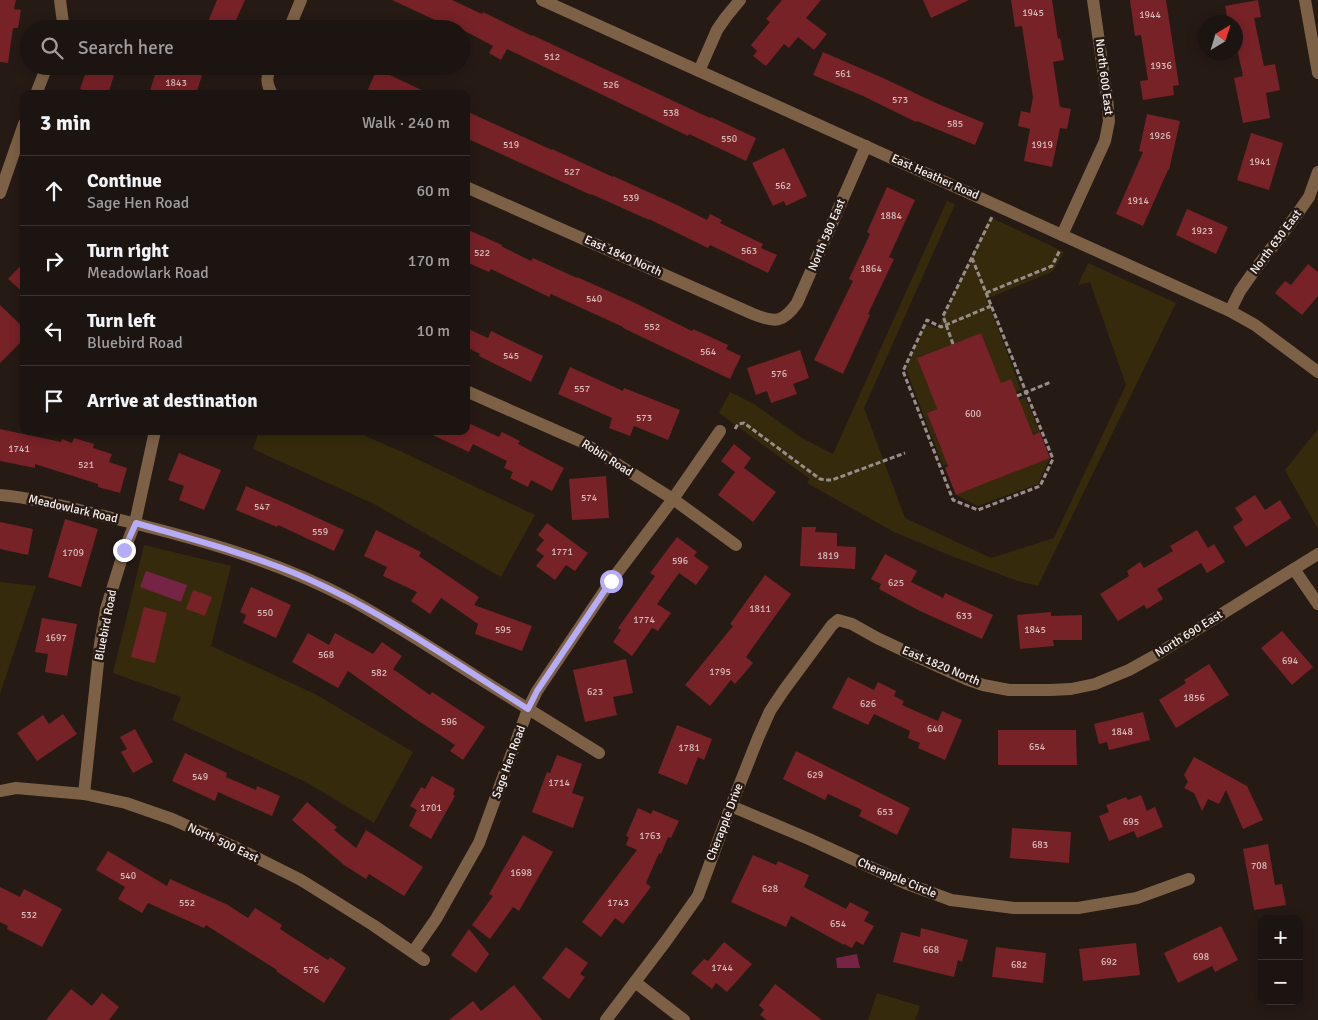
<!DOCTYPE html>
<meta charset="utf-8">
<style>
:root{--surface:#1c1410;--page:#251d19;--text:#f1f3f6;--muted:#a09e9f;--line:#3a3330}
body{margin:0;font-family:Signika,sans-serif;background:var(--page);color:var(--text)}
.controls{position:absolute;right:15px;bottom:15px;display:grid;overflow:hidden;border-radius:10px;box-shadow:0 2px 12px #0003}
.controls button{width:45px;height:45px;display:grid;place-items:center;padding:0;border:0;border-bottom:1px solid var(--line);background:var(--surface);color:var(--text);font:25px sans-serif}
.compass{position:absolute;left:1198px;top:15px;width:45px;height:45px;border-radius:50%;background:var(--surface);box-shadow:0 2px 12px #0003;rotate:38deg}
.stop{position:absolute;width:15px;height:15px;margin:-11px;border:4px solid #b6acf8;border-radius:50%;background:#fff}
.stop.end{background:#b6acf8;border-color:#fff;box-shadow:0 1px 5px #0008}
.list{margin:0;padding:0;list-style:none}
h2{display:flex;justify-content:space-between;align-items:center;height:65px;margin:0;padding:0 20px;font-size:21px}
h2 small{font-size:16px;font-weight:400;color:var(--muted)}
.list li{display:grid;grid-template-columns:32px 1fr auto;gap:15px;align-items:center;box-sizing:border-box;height:70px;padding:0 20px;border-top:1px solid var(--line)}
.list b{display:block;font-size:19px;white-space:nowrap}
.list p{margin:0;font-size:16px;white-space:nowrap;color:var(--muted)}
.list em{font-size:16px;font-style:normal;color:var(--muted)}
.icon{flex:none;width:28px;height:28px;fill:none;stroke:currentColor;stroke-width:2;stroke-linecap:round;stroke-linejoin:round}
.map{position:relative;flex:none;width:1318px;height:1020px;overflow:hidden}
.search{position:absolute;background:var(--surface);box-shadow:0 2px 12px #0003;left:20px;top:20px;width:450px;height:55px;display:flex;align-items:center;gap:12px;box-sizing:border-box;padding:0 18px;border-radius:28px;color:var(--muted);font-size:19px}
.panel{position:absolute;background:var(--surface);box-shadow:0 2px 12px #0003;left:20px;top:90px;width:450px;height:345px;border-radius:10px}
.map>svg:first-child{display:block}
.green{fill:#352b0c}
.water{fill:#752446}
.building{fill:#762227}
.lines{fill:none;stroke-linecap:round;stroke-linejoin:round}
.path{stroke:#988e89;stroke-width:3;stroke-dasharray:5 2.5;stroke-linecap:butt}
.minor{stroke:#7c6146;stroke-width:12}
.route{stroke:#b6acf8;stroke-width:6}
.labels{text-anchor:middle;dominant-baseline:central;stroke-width:5;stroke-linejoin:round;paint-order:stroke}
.number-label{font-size:10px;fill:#d8bcba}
.street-label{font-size:12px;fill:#f8efeb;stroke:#261a15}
</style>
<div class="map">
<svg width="1318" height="1020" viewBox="0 0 1318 1020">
<rect width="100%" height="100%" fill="#261a15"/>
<g class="green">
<polygon points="947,201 955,204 864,408 905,518 991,558 1054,538 1126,385 1090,282 1078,285 1088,263 1176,303 1038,586 1018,581 954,557 894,532 807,483 810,479 719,413 730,392 754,404 802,438 833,454"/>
<polygon points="990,217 1064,252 1053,271 987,299 1021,390 1016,392 1001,383 981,333 917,358 937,409 927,413 940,447 951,463 943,466 906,369 926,324 937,329"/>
<polygon points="1025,397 1040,432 1023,438 1019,400"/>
<polygon points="1318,429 1318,529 1285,470"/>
<polygon points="259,431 354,431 402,452 535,515 501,577 374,504 253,449"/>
<polygon points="1050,458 1038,484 978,506 956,495"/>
<polygon points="144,545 231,566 211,646 315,694 413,752 374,823 306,782 172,720 181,697 113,673"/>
<polygon points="0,582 36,586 0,694"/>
<polygon points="877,993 920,1006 915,1020 868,1020"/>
</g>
<g class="water">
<polygon points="146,571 187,585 181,602 140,587"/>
<polygon points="857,954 860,968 837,968 836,958"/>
</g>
<g class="building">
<polygon points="0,0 16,0 14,9 21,10 18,28 13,28 8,63 0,62"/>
<polygon points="217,0 245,0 232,29 205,29"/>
<polygon points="392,0 452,0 482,14 483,12 532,36 532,35 710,118 711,117 756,138 746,161 689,134 688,136 507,49 501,60 489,53 493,46 461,29 451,24 450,27"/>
<polygon points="782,0 821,0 806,18 827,34 814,50 798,37 789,48 784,44 766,66 753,56 757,51 751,45 770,22 766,19"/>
<polygon points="923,0 969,0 931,18"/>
<polygon points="1011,0 1052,0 1058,39 1060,38 1064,60 1053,62 1060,107 1071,109 1067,129 1060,128 1052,167 1024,161 1030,129 1018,126 1021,111 1030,113 1033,97 1022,26 1015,27"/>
<polygon points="1130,0 1166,0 1179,85 1173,86 1174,95 1143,100 1140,81 1148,80 1141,35 1135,36"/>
<polygon points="1258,0 1261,17 1254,18 1264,66 1275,64 1280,90 1266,93 1270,118 1243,123 1234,78 1243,76 1237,49 1236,50 1236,22 1228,22 1225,6"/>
<polygon points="823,52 883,78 936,103 984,123 975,145 917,121 916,122 863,96 813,75"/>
<polygon points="88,66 117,66 108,94 96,94 80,89"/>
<polygon points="174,66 205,66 196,94 149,94 157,68 172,73"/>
<polygon points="377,69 430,94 366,94"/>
<polygon points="466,111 552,150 552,149 613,177 613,176 677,205 707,220 710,214 722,220 720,223 763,244 761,248 777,255 768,273 710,245 708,248 649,219 649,220 591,194 591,195 466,138"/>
<polygon points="1147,114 1180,121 1169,170 1168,170 1143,226 1116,214 1143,152 1139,151"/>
<polygon points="1251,133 1283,143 1269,190 1237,180"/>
<polygon points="784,148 807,196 786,206 784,201 773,206 752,163"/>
<polygon points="887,187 915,200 889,257 894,259 868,314 870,315 843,374 814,360 853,281 849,279 870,234 867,232"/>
<polygon points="1187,209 1228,227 1216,254 1176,235"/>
<polygon points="466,229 502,245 501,246 531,261 533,258 577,278 577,277 635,303 692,331 693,329 728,345 726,349 741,356 730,379 623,328 623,327 551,294 549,297 491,269 489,272 466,262"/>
<polygon points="24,262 24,293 8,279"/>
<polygon points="1308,264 1318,272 1318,296 1302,315 1275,293 1285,281 1291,285"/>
<polygon points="0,305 24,328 24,339 0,363"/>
<polygon points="466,328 488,338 491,331 543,356 531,382 479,356 480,354 466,347"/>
<polygon points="981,333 1001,383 1011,379 1033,435 1040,432 1050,458 956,495 945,468 948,466 927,413 937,409 917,358"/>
<polygon points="800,350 809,378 793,384 797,394 771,403 767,391 756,395 747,368"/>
<polygon points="570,367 623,391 624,388 680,410 668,440 634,426 630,436 609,428 612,418 558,394"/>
<polygon points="466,422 499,437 502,432 520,441 518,444 564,468 552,491 531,480 528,487 510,478 513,472 504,468 507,461 473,444 469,452 424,431 466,431"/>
<polygon points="0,429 61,442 62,439 72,443 74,438 94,444 93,448 112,454 109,462 127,468 120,493 98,487 98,484 35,464 35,468 0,461"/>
<polygon points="734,444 751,458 744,468 776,492 753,522 718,495 735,472 721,461"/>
<polygon points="179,453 221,470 204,510 179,500 184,486 168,480"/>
<polygon points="606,476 609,518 572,520 569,479"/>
<polygon points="246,486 287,504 344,530 334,551 278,525 277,527 236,510"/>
<polygon points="1255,495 1265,510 1280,500 1291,518 1246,547 1233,527 1243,520 1235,508"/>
<polygon points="65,519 98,529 81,587 48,577"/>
<polygon points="0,522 33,529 28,555 0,549"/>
<polygon points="547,523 588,553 575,571 566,565 555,580 536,566 544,556 536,550 544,540 538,535"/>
<polygon points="802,527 816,527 815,532 837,533 837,546 856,547 855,569 800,566"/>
<polygon points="376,530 421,552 419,556 479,597 474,605 532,626 522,651 475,634 478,624 441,598 430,614 411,601 417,592 383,576 387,567 364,556"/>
<polygon points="1197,530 1208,548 1214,544 1225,562 1207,573 1201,563 1157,589 1163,599 1147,609 1144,605 1118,621 1100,594 1129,576 1127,571 1140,562 1144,568 1173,551 1170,546"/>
<polygon points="677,537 697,552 694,556 709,567 696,585 679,573 657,604 671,613 658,631 652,628 632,656 613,642 621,630 618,628 655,576 650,573"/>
<polygon points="885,554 917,571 911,582 943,598 945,593 993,615 982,639 920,611 879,589 881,584 871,579"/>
<polygon points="765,575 791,594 746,657 753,663 735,684 731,680 710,706 685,685 733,626 730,624"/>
<polygon points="251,587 291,605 276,638 243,623 246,615 240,612"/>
<polygon points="193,590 212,597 205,616 186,609"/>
<polygon points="144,607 167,613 155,663 131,657"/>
<polygon points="1051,612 1051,616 1082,615 1082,640 1053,640 1054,646 1020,649 1017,615"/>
<polygon points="42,618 77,624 67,676 45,672 48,654 35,652"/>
<polygon points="1282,631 1313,667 1292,685 1261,648"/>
<polygon points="308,633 329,645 335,633 373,654 382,642 402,656 393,669 430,695 432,692 485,727 463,760 450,751 455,745 414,718 348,671 338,688 292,662"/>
<polygon points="626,659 633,693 613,697 617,715 585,722 573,670"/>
<polygon points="1209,664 1229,695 1176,728 1159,700 1186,683 1184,680"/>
<polygon points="848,677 874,690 878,682 896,691 894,696 904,701 902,705 938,721 942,711 962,720 945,760 918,748 920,743 908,738 910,731 874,714 868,725 832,708"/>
<polygon points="1143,712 1150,740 1109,750 1107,742 1099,744 1094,724"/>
<polygon points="63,714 77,734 37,761 17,733 43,715 49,724"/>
<polygon points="677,725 712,739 704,760 698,757 687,785 658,773"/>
<polygon points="135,729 153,762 133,773 121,752 127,749 120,737"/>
<polygon points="998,730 1076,730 1077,765 998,765"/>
<polygon points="796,751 910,808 897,835 859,816 862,810 828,794 825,800 783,779"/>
<polygon points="185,753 227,773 226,777 256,790 257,786 280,796 272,816 218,792 215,801 172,781"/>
<polygon points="557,755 582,764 572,793 584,797 573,828 532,812 547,772 550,773"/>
<polygon points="1194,757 1247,786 1263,820 1243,829 1226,790 1219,804 1208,799 1202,811 1194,793 1184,788 1188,782 1184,775"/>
<polygon points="432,776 455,789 453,794 455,796 431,839 409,826 417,810 410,806 421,787 425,789"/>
<polygon points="1141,795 1147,811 1155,807 1163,827 1137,838 1134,831 1109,841 1099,816 1109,812 1106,805 1126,797 1128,800"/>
<polygon points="307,802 337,827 334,830 356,848 366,830 423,867 404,896 369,874 366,879 344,865 292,820"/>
<polygon points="638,808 651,814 653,810 679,821 671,838 668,837 661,854 659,853 646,883 651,887 623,924 615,918 601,937 582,922 637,850 626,845 629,837 626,836"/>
<polygon points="1012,828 1071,832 1069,863 1010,858"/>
<polygon points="523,835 553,852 519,911 513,907 490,939 472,925 493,896 489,894"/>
<polygon points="1268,844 1275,885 1282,884 1286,905 1254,910 1243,849"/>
<polygon points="108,851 167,886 170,879 228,905 248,918 255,908 282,925 280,929 328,960 330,957 346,968 324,1003 276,971 277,970 206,925 204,928 148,903 142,913 118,899 125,887 96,870"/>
<polygon points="753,855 776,865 778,861 809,875 804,887 846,909 850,902 869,912 864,921 874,926 863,945 856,941 852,948 844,944 844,945 791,916 786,927 731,902"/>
<polygon points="0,887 20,897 24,889 62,909 42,947 7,929 8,926 0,922"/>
<polygon points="1221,926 1238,960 1215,972 1212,966 1178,983 1164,953"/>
<polygon points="921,928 968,940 962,962 958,960 954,977 893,962 901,932 920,937"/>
<polygon points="469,929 489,954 476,973 451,955"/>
<polygon points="724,942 752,964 727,992 716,983 712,989 691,973 704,959 708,961"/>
<polygon points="1136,943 1140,975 1083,981 1079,949"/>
<polygon points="566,947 588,963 580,974 585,977 569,999 542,978"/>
<polygon points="996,947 1046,953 1043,983 992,977"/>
<polygon points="775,984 822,1020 767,1020 760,1015 764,1010 759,1005"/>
<polygon points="514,985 542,1020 449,1020 473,1001 481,1011"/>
<polygon points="71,989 92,1006 102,993 119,1007 109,1020 46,1020"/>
</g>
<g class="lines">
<g class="path">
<polyline points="972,258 1053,459 1040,486 978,510 953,500 903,371 927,320 941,327 991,306"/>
<polyline points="986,293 1052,266 1060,250"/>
<polyline points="953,344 943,316 992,217"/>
<polyline points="1017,396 1051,382"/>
<polyline points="735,429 738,424 744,423 820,479 826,480 832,480 905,453"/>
</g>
<g class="minor">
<polyline points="60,0 63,23 61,29"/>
<polyline points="542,0 1230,311 1255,325 1318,372"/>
<polyline points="1305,0 1318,73"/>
<polyline points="289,29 301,0"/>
<path d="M271,66C266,77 266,83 272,94"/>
<polyline points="699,71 717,30 726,17 740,0"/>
<polyline points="36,94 47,66"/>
<path d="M466,187L753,314C775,323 783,323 797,303L866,146"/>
<polyline points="0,193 24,124"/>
<polyline points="1062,235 1105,141 1109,121 1107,97 1093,0"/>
<polyline points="1230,311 1240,291 1254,271 1295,217 1309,197 1318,172"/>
<polyline points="466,391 582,442 673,499 736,545"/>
<path d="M0,495C35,498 70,508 104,516C188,536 274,559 351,600C393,623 433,649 474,675C515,701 557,727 599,753"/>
<polyline points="1294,569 1318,604"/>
<polyline points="0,791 16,788 84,794 126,803 172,819 239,849 301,880 373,925 424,960"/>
<polyline points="84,794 100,644 106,609 124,551 135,523 155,431"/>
<polyline points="731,806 809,839 905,883 951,900 1014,908 1078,908 1137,898 1189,879"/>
<polyline points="413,952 436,919 479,843 528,709 537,691 611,581 673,499 720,431"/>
<polyline points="635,982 684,1020"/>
<polyline points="606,1020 666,941 698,896 731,806 758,738 770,711 784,690 832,625 838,620 852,624 877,638 911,654 966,679 983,685 1009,690 1050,690 1071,689 1095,684 1129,670 1156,655 1318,554"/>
</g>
</g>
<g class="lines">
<path class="route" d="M124,550L136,523C191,539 246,553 299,575C379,609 455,663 528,709L537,691L611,581"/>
</g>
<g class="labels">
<g class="number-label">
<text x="1033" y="13">1945</text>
<text x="1150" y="15">1944</text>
<text x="552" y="57">512</text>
<text x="1161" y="66">1936</text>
<text x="843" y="74">561</text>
<text x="176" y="83">1843</text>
<text x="611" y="85">526</text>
<text x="900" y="100">573</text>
<text x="671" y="113">538</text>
<text x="955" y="124">585</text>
<text x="1160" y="136">1926</text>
<text x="729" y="139">550</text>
<text x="511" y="145">519</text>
<text x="1042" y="145">1919</text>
<text x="1260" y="162">1941</text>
<text x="572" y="172">527</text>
<text x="783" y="186">562</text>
<text x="631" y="198">539</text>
<text x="1138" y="201">1914</text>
<text x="891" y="216">1884</text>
<text x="1202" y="231">1923</text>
<text x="749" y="251">563</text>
<text x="482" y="253">522</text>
<text x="871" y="269">1864</text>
<text x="594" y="299">540</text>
<text x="652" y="327">552</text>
<text x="708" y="352">564</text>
<text x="511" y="356">545</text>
<text x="779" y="374">576</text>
<text x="582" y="389">557</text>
<text x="973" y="414">600</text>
<text x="644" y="418">573</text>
<text x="19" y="449">1741</text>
<text x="86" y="465">521</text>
<text x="589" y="498">574</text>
<text x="262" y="507">547</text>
<text x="320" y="532">559</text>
<text x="562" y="552">1771</text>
<text x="73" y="553">1709</text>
<text x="828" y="556">1819</text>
<text x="680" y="561">596</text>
<text x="896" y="583">625</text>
<text x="760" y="609">1811</text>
<text x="265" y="613">550</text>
<text x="964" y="616">633</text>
<text x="644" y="620">1774</text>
<text x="503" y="630">595</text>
<text x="1035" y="630">1845</text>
<text x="56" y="638">1697</text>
<text x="326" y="655">568</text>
<text x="1290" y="661">694</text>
<text x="720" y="672">1795</text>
<text x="379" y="673">582</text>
<text x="595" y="692">623</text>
<text x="1194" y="698">1856</text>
<text x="868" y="704">626</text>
<text x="449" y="722">596</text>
<text x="935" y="729">640</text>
<text x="1122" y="732">1848</text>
<text x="1037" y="747">654</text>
<text x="689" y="748">1781</text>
<text x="815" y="775">629</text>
<text x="200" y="777">549</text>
<text x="559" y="783">1714</text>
<text x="431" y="808">1701</text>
<text x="885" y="812">653</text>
<text x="1131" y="822">695</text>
<text x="650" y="836">1763</text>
<text x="1040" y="845">683</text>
<text x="1259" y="866">708</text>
<text x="521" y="873">1698</text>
<text x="128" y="876">540</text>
<text x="770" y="889">628</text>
<text x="187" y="903">552</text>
<text x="618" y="903">1743</text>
<text x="29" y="915">532</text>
<text x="838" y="924">654</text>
<text x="931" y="950">668</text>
<text x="1201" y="957">698</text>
<text x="1109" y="962">692</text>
<text x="1019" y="965">682</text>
<text x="722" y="968">1744</text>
<text x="311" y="970">576</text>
</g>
<g class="street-label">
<text transform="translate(1104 77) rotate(83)">North 600 East</text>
<text transform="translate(935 177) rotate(24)">East Heather Road</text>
<text transform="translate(827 235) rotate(-67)">North 580 East</text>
<text transform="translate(1276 242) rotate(-53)">North 630 East</text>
<text transform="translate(623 256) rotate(24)">East 1840 North</text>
<text transform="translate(607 458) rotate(32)">Robin Road</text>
<text transform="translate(73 509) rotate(13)">Meadowlark Road</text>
<text transform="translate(106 625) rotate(-79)">Bluebird Road</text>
<text transform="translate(1189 634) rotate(-32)">North 690 East</text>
<text transform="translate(941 666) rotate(23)">East 1820 North</text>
<text transform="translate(509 762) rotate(-70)">Sage Hen Road</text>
<text transform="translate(725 822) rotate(-69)">Cherapple Drive</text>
<text transform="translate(223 843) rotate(25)">North 500 East</text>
<text transform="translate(897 878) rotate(23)">Cherapple Circle</text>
</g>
</g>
</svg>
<div class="controls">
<button>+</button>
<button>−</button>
</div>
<svg class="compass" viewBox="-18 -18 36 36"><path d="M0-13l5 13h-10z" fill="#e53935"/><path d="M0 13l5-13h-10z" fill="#a09e9f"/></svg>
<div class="stop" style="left:611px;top:581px"></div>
<div class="stop end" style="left:124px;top:550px"></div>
<div class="search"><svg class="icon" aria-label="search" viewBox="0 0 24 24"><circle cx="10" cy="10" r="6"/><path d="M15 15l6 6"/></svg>Search here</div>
<section class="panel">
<h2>3 min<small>Walk · 240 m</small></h2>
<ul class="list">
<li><svg class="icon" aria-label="ahead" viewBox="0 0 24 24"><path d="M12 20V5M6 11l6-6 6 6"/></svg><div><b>Continue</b><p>Sage Hen Road</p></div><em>60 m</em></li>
<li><svg class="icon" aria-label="right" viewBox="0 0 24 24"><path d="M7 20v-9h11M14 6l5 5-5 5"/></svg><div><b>Turn right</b><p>Meadowlark Road</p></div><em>170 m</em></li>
<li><svg class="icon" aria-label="left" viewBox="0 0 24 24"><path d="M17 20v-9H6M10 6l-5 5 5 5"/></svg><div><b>Turn left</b><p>Bluebird Road</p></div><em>10 m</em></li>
<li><svg class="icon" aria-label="arrive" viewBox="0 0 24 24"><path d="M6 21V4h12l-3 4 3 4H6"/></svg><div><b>Arrive at destination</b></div></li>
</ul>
</section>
</div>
